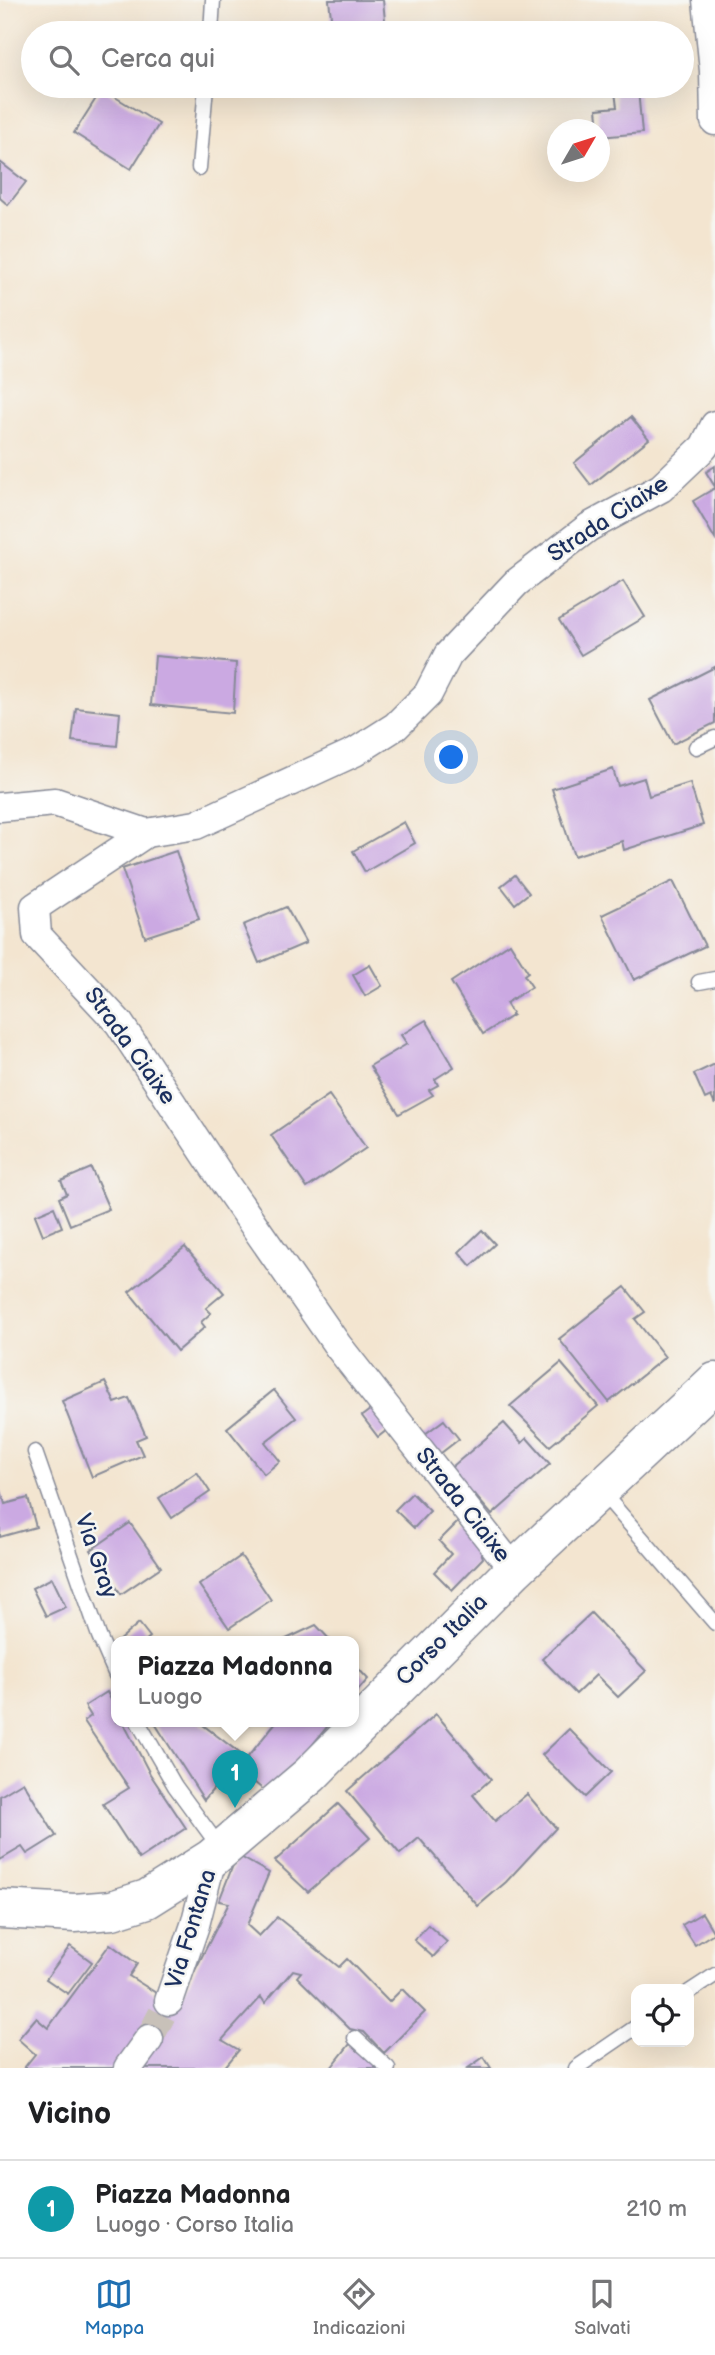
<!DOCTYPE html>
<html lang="it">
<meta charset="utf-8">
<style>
:root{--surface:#fff;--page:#f6f6f6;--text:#202124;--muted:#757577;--line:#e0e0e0;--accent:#1f6fb2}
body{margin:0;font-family:"Balsamiq Sans",sans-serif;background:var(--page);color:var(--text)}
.controls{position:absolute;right:21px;bottom:21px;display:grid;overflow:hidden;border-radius:14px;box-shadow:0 7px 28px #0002}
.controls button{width:63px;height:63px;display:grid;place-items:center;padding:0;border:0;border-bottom:2px solid var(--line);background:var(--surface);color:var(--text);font:35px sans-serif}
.compass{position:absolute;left:547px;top:119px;width:63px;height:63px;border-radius:50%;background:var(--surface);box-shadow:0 7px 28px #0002;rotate:51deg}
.you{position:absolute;left:452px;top:758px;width:24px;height:24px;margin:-18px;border:5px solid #fff;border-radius:50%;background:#1a73e8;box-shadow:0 0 0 10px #1a73e833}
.badge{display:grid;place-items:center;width:46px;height:46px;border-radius:50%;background:var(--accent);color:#fff;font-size:23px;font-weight:700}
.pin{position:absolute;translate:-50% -58px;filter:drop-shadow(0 2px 4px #0008)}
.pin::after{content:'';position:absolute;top:37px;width:24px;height:21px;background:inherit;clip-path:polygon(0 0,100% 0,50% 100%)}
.popup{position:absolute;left:111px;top:1636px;width:248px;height:91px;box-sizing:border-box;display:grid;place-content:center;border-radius:14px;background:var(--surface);filter:drop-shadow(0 2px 5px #0005);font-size:23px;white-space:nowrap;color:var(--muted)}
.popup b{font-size:26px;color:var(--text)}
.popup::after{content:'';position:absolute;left:50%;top:100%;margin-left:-14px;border:14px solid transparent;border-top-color:var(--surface)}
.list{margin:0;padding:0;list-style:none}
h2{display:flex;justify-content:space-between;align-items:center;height:91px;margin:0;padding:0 28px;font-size:30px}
h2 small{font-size:23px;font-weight:400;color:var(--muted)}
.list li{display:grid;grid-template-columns:46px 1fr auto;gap:21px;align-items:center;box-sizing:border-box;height:98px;padding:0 28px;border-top:2px solid var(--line)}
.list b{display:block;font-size:26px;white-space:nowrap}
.list p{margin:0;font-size:23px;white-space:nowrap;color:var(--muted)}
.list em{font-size:23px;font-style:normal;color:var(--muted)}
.icon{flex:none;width:38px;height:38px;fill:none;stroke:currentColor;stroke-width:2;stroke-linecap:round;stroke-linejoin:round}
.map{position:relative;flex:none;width:715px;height:2068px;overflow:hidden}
.search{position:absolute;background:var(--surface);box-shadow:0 7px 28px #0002;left:21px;right:21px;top:21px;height:77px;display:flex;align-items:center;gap:18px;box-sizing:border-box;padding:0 24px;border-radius:38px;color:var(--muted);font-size:26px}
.sheet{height:189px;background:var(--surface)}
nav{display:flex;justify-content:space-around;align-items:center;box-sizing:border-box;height:98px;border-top:2px solid var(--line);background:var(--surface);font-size:19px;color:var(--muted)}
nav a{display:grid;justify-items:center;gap:4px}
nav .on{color:var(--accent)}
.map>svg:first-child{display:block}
.building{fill:#cba9e2}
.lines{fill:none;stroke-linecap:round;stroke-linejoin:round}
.street-tunnel{stroke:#c8c1b9;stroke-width:28;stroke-dasharray:28 14;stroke-linecap:butt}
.lane-casing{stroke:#878a97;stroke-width:17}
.street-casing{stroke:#878a97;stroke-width:31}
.secondary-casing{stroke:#878a97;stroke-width:41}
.lane{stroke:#fff;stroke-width:14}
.street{stroke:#fff;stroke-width:28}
.secondary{stroke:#fff;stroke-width:38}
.labels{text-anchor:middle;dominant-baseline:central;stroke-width:5;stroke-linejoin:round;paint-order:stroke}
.street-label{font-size:23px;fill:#1b2f5e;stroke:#f6f6f2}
</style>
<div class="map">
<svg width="715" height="2068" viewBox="0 0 715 2068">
<rect width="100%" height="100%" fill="#f6f6f2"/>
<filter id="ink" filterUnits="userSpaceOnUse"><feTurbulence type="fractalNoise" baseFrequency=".0143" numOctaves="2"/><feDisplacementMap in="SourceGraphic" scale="14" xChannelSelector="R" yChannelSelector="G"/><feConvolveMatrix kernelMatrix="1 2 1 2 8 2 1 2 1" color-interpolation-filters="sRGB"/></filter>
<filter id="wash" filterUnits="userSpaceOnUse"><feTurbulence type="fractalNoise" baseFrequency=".00686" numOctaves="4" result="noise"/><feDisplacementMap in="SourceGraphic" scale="28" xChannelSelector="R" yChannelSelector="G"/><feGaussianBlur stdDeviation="1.57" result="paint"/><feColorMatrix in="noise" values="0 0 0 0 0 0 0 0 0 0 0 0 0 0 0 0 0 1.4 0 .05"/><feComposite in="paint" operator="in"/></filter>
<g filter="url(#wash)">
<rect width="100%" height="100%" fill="#f3e5d0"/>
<g id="blocks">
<g class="building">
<polygon points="329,0 383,0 386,31 349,33 348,24 332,25"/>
<polygon points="102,89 159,124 131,169 74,133"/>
<polygon points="638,90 642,133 600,137 597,109 617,107 615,92"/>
<polygon points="0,162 26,182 8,205 0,198"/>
<polygon points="631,417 649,439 591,485 574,463"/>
<polygon points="715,466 715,487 706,472"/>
<polygon points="715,488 715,539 693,501"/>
<polygon points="623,581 645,617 581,655 559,620"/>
<polygon points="155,656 236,663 233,713 151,705"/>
<polygon points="715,667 715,723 673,744 650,700"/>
<polygon points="76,708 120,713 117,746 72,741"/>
<polygon points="613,769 618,786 644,778 649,796 690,783 703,825 624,850 622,841 574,856 552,789"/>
<polygon points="404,822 415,843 365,872 353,851"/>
<polygon points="176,851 199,919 145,937 122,869"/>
<polygon points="515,875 529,893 515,904 501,886"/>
<polygon points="673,881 705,946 634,980 602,915"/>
<polygon points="286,907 306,943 259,963 243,925"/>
<polygon points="510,943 528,972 524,975 532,987 506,1003 513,1015 483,1034 451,982"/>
<polygon points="370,965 382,986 365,996 353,975"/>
<polygon points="426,1020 454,1067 435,1079 438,1085 429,1090 433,1095 399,1114 370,1066 407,1044 401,1035"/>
<polygon points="715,1064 715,1105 711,1096 705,1099 694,1074"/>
<polygon points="329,1095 366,1148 307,1188 271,1135"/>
<polygon points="91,1168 109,1209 70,1225 59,1198 67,1194 61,1181"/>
<polygon points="54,1207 62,1227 43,1235 35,1215"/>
<polygon points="482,1230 495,1244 471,1266 459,1252"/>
<polygon points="185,1247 224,1293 206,1308 211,1313 201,1322 205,1327 177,1351 129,1292"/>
<polygon points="625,1287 645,1312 635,1319 665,1357 609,1402 559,1339"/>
<polygon points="561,1363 598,1406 550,1446 510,1406"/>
<polygon points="105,1382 115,1403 129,1398 146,1436 136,1440 143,1455 92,1477 62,1401"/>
<polygon points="274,1390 296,1418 265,1442 280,1461 264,1474 227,1428"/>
<polygon points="375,1406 392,1426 378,1437 362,1416"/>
<polygon points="444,1420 459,1439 432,1460 417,1440"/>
<polygon points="504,1423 522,1443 527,1438 550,1464 492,1515 474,1494 470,1498 447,1471"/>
<polygon points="197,1472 210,1492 172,1518 159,1498"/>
<polygon points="0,1487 5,1504 28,1498 36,1527 0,1537"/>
<polygon points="412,1493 430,1511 414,1528 395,1510"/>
<polygon points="459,1521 476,1537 483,1558 452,1590 434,1572 451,1554 439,1541"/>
<polygon points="130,1523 161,1567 121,1594 91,1550"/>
<polygon points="241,1556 271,1600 229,1628 199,1585"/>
<polygon points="52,1578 66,1607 46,1616 32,1588"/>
<polygon points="591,1613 646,1671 618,1697 596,1675 576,1694 542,1659"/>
<polygon points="139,1623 150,1637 144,1642 117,1642"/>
<polygon points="316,1625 332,1642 284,1640 297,1634"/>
<polygon points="354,1664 368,1679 354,1695"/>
<polygon points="107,1692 116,1709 116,1722 123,1722 150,1774 186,1828 139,1859 103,1804 129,1788 84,1721 91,1716 85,1706"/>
<polygon points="436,1714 491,1779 473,1795 495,1821 527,1794 556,1828 506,1882 478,1906 419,1838 400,1854 347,1791"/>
<polygon points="154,1722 199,1722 242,1755 204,1800"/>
<polygon points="276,1722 331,1722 271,1796 238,1769"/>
<polygon points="569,1729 611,1772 585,1797 542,1755"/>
<polygon points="23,1782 56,1836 27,1854 22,1847 0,1860 0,1796"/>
<polygon points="338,1804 370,1838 308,1892 275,1861"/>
<polygon points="237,1855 269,1873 247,1925 259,1936 277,1917 339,1967 347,1959 389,2002 402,1989 425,2012 384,2053 364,2032 350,2029 297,1977 301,1972 293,1970 265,2003 261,1997 222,2040 239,2050 224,2068 24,2068 35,2054 18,2039 36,2018 48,2028 110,1944 137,1964 129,1976 177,2006 229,1903 219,1901"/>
<polygon points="702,1913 714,1933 695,1945 682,1925"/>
<polygon points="428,1925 447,1942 433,1957 414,1940"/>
<polygon points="70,1946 92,1962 68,1994 46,1979"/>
<polygon points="350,2044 379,2068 331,2068"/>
<polygon points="484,2057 491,2068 468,2068"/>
</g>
</g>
</g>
<g filter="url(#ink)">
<use href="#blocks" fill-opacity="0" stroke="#878a97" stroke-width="2"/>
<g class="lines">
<polyline class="street-tunnel" points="149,2039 169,2001"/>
<defs>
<g id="lane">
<polyline points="211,33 213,0"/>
<polyline points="199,168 206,86"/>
<polyline points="696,747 715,738"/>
<polyline points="699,982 715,979"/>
<polyline points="35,1452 99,1636 116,1675"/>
<polyline points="601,1491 715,1623"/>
<polyline points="138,1722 175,1786 221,1849"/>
<polyline points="689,1992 715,1975"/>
<polyline points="355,2038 388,2068"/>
<polyline points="576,2068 636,2027"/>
</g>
<g id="street">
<polyline points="707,0 714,71 715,121"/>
<polyline points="0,807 55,802 146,833"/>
<polyline points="514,1570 338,1346 226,1185 119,1023 37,935 35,907 146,833 196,825 355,752 396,726 428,694 448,655 516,583 589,527 661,488 704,447 715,425"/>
<polyline points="169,2001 195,1925 212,1858"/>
<polyline points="128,2068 149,2039"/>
</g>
<polyline id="secondary" points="0,1909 75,1913 112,1910 147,1899 212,1858 310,1775 514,1570 715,1382"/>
</defs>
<use href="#lane" class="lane-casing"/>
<use href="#street" class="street-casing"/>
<use href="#secondary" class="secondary-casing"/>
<use href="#lane" class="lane"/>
<use href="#street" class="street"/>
<use href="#secondary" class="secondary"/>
</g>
</g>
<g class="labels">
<g class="street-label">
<text transform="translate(608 519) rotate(-33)">Strada Ciaixe</text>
<text transform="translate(130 1046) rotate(54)">Strada Ciaixe</text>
<text transform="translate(463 1505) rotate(52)">Strada Ciaixe</text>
<text transform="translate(96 1556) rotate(71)">Via Gray</text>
<text transform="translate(442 1640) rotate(-45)">Corso Italia</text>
<text transform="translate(191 1929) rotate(-73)">Via Fontana</text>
</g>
</g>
</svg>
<div class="controls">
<button><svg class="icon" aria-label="locate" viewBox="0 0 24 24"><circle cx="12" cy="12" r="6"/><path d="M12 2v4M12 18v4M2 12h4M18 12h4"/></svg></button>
</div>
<svg class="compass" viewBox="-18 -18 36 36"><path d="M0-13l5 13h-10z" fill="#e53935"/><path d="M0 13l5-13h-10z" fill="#757577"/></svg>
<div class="you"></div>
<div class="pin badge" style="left:235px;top:1808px;background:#0f9aa8">1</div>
<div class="popup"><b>Piazza Madonna</b>Luogo</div>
<div class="search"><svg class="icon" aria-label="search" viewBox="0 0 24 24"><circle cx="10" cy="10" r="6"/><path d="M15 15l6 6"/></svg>Cerca qui</div>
</div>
<section class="sheet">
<h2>Vicino<small></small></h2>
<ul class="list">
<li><span class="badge" style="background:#0f9aa8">1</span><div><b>Piazza Madonna</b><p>Luogo · Corso Italia</p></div><em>210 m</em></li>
</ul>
</section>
<nav>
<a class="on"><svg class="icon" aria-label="map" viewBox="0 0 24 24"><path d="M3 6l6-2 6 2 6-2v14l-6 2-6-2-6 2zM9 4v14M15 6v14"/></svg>Mappa</a>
<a><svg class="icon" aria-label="directions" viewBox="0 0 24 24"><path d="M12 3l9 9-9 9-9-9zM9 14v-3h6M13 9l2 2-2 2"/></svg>Indicazioni</a>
<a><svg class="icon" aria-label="saved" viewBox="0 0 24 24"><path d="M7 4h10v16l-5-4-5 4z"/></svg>Salvati</a>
</nav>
